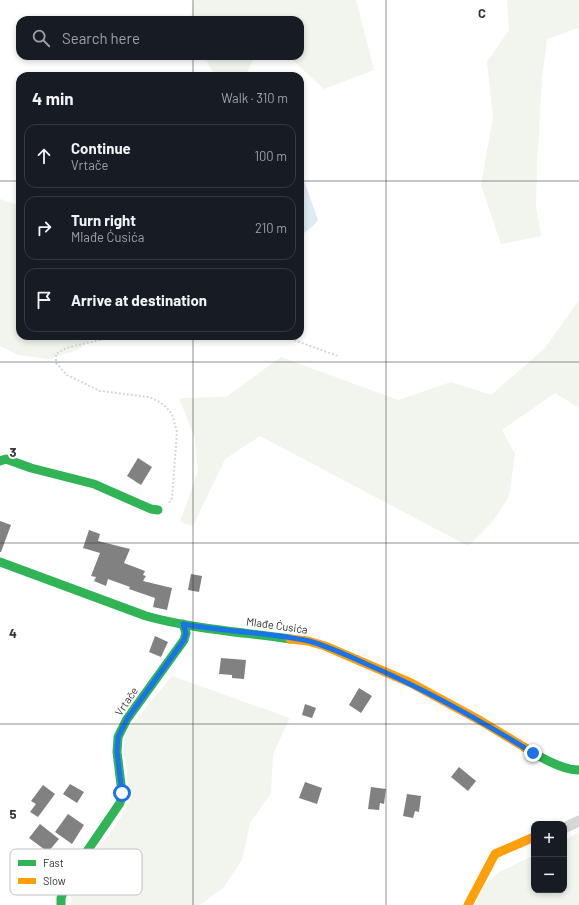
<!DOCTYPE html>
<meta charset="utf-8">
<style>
:root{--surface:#171b24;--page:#242831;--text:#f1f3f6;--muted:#9ea1a6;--line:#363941}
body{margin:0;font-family:Barlow,sans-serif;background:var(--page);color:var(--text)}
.controls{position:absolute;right:12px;bottom:12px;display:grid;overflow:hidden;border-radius:8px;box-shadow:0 2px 6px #0003}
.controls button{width:36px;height:36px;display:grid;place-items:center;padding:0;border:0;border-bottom:1px solid var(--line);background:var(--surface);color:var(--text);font:20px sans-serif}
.stop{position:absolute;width:12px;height:12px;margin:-9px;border:3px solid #1a73e8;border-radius:50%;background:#fff}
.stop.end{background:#1a73e8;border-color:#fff;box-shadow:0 1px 4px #0008}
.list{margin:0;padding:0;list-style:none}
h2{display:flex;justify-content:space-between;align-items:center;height:52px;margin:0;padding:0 16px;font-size:17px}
h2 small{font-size:13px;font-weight:400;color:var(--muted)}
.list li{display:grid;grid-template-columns:26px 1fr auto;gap:12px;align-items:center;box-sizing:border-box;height:64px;margin:0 8px 8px;padding:0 8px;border:1px solid var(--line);border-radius:12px}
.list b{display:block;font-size:15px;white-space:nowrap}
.list p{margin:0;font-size:13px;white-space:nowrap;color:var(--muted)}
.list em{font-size:13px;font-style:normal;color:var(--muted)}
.icon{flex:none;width:22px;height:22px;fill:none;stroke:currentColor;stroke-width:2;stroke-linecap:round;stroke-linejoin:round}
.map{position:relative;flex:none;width:579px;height:905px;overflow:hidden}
.search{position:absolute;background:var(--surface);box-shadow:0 2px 6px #0003;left:16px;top:16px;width:288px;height:44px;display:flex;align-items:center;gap:10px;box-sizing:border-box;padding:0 14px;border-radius:12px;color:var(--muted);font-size:15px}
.panel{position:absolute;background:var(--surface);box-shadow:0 2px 6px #0003;left:16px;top:72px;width:288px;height:268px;border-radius:12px}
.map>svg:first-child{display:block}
.green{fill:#f1f5ed}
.water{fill:#ddebf3}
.building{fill:#818181}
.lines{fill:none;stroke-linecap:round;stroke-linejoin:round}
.path{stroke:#d6d6d6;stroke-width:2;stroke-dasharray:2 2;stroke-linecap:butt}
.street{stroke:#d7d7d7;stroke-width:11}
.fast{stroke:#30b455;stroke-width:9}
.slow{stroke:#ff9f0a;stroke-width:9}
.route{stroke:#1a73e8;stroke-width:5}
.grid{fill:none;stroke:#333;stroke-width:1;stroke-opacity:0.55}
.labels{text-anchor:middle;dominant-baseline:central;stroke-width:4;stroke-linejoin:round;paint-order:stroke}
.street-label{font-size:11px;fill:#333;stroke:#fff}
.key{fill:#fff;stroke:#c2c2c2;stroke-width:1}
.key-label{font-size:11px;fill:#333}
.grid-label{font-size:13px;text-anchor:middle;font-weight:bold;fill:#333;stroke:#fff;stroke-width:4;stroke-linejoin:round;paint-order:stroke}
</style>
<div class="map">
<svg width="579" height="905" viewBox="0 0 579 905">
<rect width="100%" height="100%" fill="#fff"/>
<g class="green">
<polygon points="193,0 356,0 374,70 324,89 288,56 300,56 300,20 191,20"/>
<polygon points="507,0 579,0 579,30 578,28 547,39 542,78 537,167 536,205 541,236 501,244 481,185 493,117 487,62 509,30"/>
<polygon points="204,56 255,56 245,76 215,76"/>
<polygon points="0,199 20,206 20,336 94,336 78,350 49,359 18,355 0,346"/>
<polygon points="579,294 579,408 555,393 502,430 515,454 509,496 493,521 468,546 260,436 225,459 193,526 180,522 198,471 195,439 179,398 226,397 281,357 398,400 451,382 491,395 545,348 579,300"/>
<polygon points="172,676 290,718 273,754 271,793 250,823 242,860 223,888 200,905 71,905 71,894 77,880 120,819 129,801 126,765 123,750 126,732"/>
<polygon points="579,832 579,905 474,905 486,883 499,872 534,855 534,890 564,890 564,840"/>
</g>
<polygon class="water" points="300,175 302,175 318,220 314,225 303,234 300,233"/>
<g class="building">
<polygon points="138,458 152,467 141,485 127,476"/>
<polygon points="0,521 11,525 1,552 0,552"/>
<polygon points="89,530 100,534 98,541 130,549 124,563 145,571 143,575 146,576 143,581 172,588 167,610 153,607 155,598 129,589 130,587 108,579 106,586 94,581 96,577 91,576 100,553 83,548"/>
<polygon points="191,574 202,576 199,592 188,590"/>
<polygon points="155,636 168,642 161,657 149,652"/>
<polygon points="221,658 246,660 244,679 232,678 232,675 219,674"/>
<polygon points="359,688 372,696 361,713 349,705"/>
<polygon points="305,704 316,708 312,718 302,715"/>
<polygon points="459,767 476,781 468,791 451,777"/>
<polygon points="305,782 322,788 317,804 299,798"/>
<polygon points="70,784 84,792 77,803 63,794"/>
<polygon points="43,785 55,794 38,817 30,812 36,804 31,801"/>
<polygon points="371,787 386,789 384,804 380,803 379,810 368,809"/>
<polygon points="407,794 421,796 419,812 415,811 413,818 403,816"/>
<polygon points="68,814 84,825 72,844 55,832"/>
<polygon points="40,824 59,839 48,852 29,838"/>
</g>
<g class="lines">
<g class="path">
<polyline points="116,336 66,348 56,354 56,363 67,375 100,391 149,397 158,401 167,408 172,414 177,432 172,498 169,503"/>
<polyline points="283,336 338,356"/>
</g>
<polyline class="street" points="564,828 579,821"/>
<g class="fast">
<polyline points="0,461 6,459 31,468 94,484 151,509 158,510"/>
<path d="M0,562L146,616C193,629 242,632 290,639"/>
<path d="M524,747C538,756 561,770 579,770"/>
<polyline points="61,905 61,898 68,879 120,803 122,793 117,752 118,737 127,719 184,640 186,633 183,624"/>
</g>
<g class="slow">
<polyline points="290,639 308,641 325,646 411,683 481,721 524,747"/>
<polyline points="468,905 495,854 534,837"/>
</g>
</g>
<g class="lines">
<path class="route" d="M122,793L117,752L118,737L127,719L184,640L186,633L183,624C225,632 268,632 309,641C330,647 351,657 371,666C428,691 480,720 533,753"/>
</g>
<path class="grid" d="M193,0V20M386,0V905M193,56V76M0,181H20M300,181H579M193,336V905M0,362H579M0,543H579M0,724H579"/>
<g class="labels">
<g class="street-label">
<text transform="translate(277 625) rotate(8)">Mlađe Ćusića</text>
<text transform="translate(126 701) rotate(-56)">Vrtače</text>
</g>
</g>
<rect x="10" y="849" width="132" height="46" rx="6" class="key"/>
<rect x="18" y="860" width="18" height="6" fill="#30b455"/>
<rect x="18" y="878" width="18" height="6" fill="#ff9f0a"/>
<g class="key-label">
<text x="43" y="867">Fast</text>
<text x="43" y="885">Slow</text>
</g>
<g class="grid-label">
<text x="482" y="18">C</text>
<text x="13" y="457">3</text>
<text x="13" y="638">4</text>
<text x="13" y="819">5</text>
</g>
</svg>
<div class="controls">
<button>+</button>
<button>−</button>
</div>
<div class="stop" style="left:122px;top:793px"></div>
<div class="stop end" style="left:533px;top:753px"></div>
<div class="search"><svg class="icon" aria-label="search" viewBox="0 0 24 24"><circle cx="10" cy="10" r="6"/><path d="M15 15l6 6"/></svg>Search here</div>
<section class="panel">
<h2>4 min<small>Walk · 310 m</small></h2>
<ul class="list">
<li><svg class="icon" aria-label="ahead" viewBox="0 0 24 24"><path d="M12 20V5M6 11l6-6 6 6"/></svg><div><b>Continue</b><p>Vrtače</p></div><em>100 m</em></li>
<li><svg class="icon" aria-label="right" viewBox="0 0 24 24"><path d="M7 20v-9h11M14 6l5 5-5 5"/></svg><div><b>Turn right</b><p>Mlađe Ćusića</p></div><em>210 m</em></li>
<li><svg class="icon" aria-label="arrive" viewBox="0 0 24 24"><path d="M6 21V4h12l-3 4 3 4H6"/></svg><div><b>Arrive at destination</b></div></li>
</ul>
</section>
</div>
